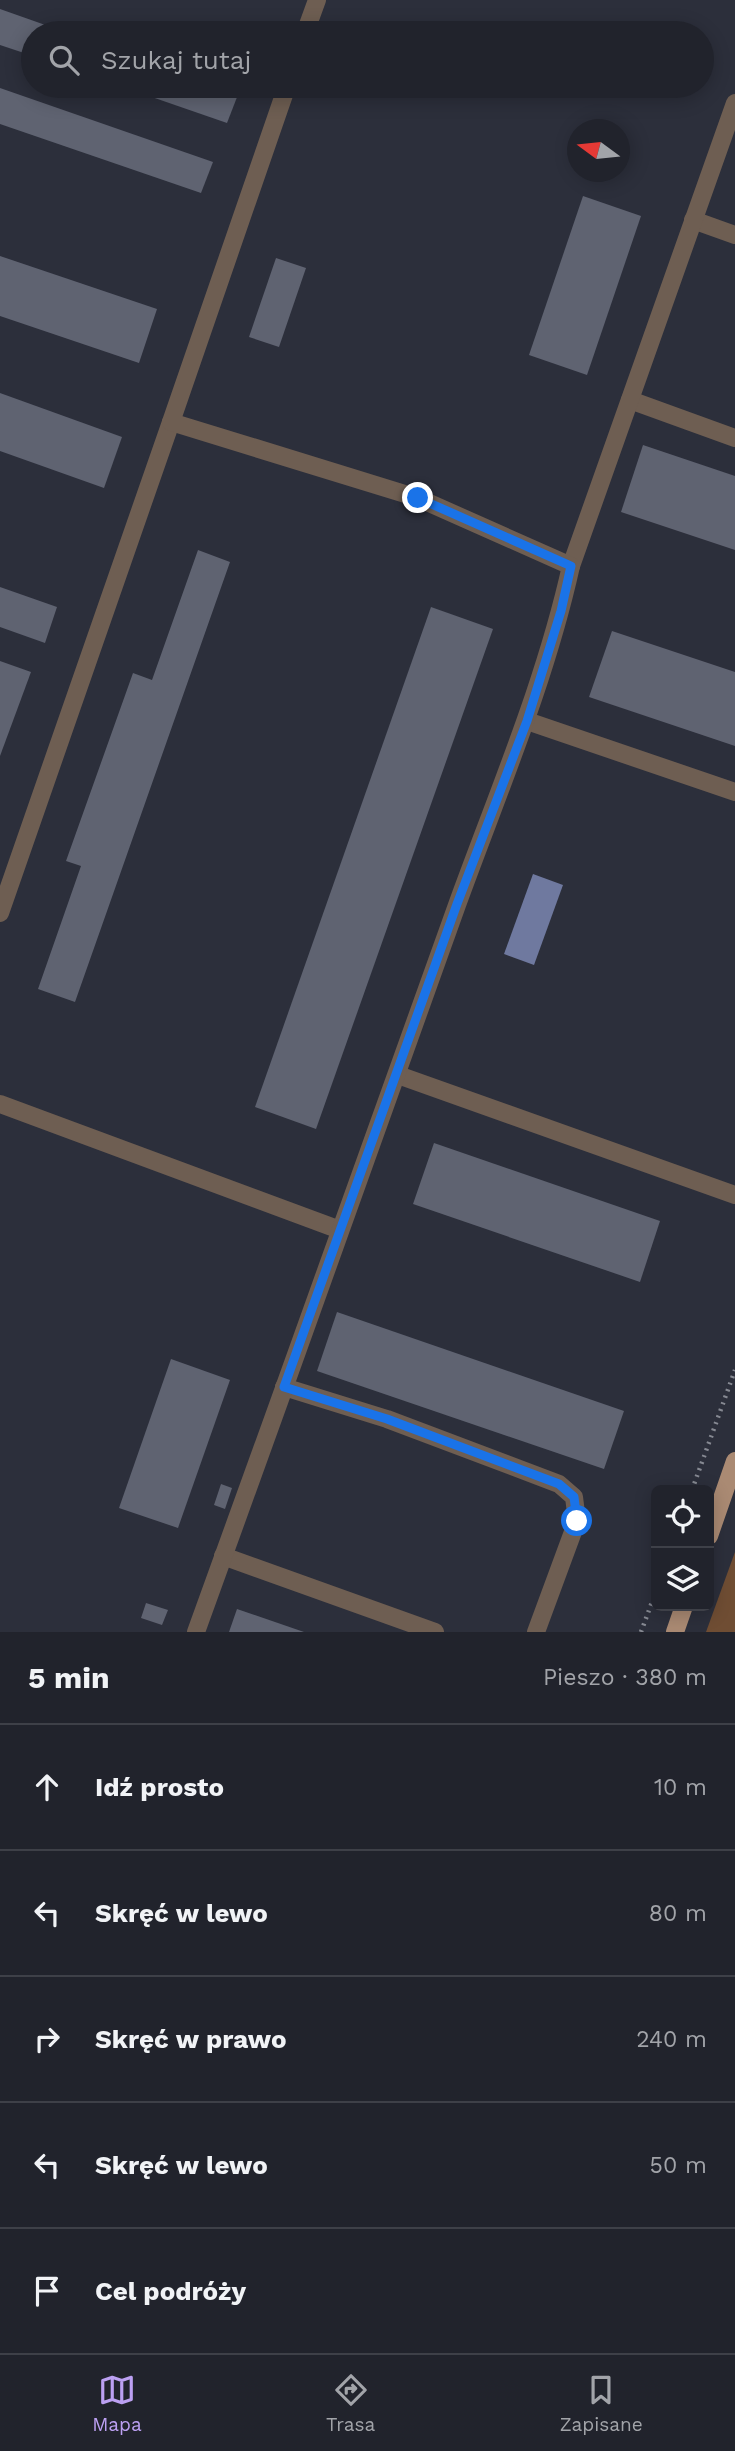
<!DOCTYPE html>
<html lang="pl">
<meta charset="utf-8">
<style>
:root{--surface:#21232c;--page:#292b34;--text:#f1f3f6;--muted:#a2a4a9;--line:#3e4048;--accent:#bca0f2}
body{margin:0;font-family:"Work Sans",sans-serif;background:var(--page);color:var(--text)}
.controls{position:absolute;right:21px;bottom:21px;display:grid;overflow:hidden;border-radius:10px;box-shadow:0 4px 18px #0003}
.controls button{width:63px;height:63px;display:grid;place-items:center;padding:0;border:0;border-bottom:2px solid var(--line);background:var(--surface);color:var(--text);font:35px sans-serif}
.compass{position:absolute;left:567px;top:119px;width:63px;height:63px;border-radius:50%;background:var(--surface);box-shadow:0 4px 18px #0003;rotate:285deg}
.stop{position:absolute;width:21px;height:21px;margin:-16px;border:5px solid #1a73e8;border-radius:50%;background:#fff}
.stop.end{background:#1a73e8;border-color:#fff;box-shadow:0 2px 7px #0008}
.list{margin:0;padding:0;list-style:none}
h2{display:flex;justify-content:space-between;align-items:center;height:91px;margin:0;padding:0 28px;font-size:30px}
h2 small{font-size:23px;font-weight:400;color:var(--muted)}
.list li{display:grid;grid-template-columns:46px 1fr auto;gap:21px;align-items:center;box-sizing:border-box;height:126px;padding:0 28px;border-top:2px solid var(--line)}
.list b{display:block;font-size:26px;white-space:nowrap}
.list em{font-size:23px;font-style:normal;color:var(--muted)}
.icon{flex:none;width:38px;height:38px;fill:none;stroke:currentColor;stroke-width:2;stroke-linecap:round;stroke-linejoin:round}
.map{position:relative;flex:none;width:735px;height:1632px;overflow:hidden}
.search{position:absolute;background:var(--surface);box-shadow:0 4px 18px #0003;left:21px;right:21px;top:21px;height:77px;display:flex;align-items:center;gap:18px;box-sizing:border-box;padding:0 24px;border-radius:38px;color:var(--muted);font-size:26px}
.sheet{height:721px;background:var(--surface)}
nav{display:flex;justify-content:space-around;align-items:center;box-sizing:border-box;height:98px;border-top:2px solid var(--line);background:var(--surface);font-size:19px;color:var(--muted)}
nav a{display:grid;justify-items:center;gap:4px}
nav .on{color:var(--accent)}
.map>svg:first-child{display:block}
.forest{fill:#6f4d33}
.water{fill:#6f799f}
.building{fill:#5f6371}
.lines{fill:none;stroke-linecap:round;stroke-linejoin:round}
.path{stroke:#868992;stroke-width:4.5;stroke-dasharray:2 5;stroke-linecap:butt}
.minor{stroke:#6e5e52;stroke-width:18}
.major{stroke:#aa8a73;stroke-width:18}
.route{stroke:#1a73e8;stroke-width:9}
</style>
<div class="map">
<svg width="735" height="1632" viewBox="0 0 735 1632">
<rect width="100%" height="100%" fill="#2c2f3b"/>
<polygon class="forest" points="735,1552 735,1632 706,1632"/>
<polygon class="water" points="533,874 563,885 534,965 504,954"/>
<g class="building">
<polygon points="0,9 68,33 33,33 33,56 0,45"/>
<polygon points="120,86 221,86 239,92 227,123"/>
<polygon points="0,88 213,162 201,193 0,124"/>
<polygon points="583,196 641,216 587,375 529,355"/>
<polygon points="0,256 157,309 139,363 0,316"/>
<polygon points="276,258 306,268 279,347 249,337"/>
<polygon points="0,393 122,437 104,488 0,451"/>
<polygon points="643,445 735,476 735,550 621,512"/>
<polygon points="198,550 230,562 75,1002 38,989 81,866 66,861 133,673 152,680"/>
<polygon points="0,587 57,607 45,643 0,627"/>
<polygon points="431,607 493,629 316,1129 255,1107"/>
<polygon points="612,631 735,672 735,746 589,697"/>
<polygon points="0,661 31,672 0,756"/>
<polygon points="434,1143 660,1221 640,1282 413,1204"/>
<polygon points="337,1312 624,1411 604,1469 317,1371"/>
<polygon points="171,1359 230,1380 178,1528 119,1508"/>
<polygon points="221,1484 232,1488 225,1509 214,1505"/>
<polygon points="146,1603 168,1610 162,1625 141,1618"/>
<polygon points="237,1609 304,1632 229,1632"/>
</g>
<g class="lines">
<g class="path">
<polyline points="692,1490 735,1370"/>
<polyline points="641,1632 656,1591"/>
</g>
<g class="minor">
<polyline points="305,33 317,0"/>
<polyline points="693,220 735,235"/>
<polyline points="630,400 735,438"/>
<polyline points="571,566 735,103"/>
<polyline points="527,721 735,792"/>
<polyline points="0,913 171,422"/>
<polyline points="398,1075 735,1195"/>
<polyline points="0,1104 340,1230"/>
<polyline points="284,1387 387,1419 559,1484 574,1497 577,1521 536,1632"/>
<polyline points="223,1556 435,1632"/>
<path d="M196,1632C284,1390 370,1147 457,905C498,792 545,683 571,566L418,498L171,422L287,86"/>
</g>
<g class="major">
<polyline points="709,1536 735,1461"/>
<polyline points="675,1632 684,1606"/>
</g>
</g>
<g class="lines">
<polyline class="route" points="418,498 571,566 561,611 527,721 457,904 284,1387 387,1419 559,1484 574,1497 577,1521"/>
</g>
</svg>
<div class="controls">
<button><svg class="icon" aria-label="locate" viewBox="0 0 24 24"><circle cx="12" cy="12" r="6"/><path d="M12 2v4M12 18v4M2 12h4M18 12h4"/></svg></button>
<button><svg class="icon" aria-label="layers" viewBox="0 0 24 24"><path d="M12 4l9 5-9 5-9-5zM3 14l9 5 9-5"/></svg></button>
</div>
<svg class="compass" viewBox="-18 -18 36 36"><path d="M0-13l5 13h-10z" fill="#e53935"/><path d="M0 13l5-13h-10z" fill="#a2a4a9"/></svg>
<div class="stop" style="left:577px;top:1521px"></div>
<div class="stop end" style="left:418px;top:498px"></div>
<div class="search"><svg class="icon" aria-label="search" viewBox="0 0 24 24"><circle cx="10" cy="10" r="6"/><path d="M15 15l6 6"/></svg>Szukaj tutaj</div>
</div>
<section class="sheet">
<h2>5 min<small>Pieszo · 380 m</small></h2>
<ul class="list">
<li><svg class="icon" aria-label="ahead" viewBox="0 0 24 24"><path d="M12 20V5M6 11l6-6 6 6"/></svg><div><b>Idź prosto</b></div><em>10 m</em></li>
<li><svg class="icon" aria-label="left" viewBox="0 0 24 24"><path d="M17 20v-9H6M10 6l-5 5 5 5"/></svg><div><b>Skręć w lewo</b></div><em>80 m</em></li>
<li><svg class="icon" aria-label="right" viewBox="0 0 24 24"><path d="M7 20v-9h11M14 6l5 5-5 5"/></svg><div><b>Skręć w prawo</b></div><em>240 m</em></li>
<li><svg class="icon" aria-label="left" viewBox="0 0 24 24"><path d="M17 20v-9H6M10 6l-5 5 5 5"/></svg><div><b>Skręć w lewo</b></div><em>50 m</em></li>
<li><svg class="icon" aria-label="arrive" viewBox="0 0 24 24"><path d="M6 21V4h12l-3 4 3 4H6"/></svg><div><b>Cel podróży</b></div></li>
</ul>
</section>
<nav>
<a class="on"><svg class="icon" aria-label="map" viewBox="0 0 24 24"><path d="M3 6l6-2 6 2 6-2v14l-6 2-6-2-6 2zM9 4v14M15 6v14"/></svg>Mapa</a>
<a><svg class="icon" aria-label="directions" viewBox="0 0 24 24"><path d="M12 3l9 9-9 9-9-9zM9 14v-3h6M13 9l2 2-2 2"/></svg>Trasa</a>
<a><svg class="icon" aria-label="saved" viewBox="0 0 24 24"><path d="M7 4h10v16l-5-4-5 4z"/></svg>Zapisane</a>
</nav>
